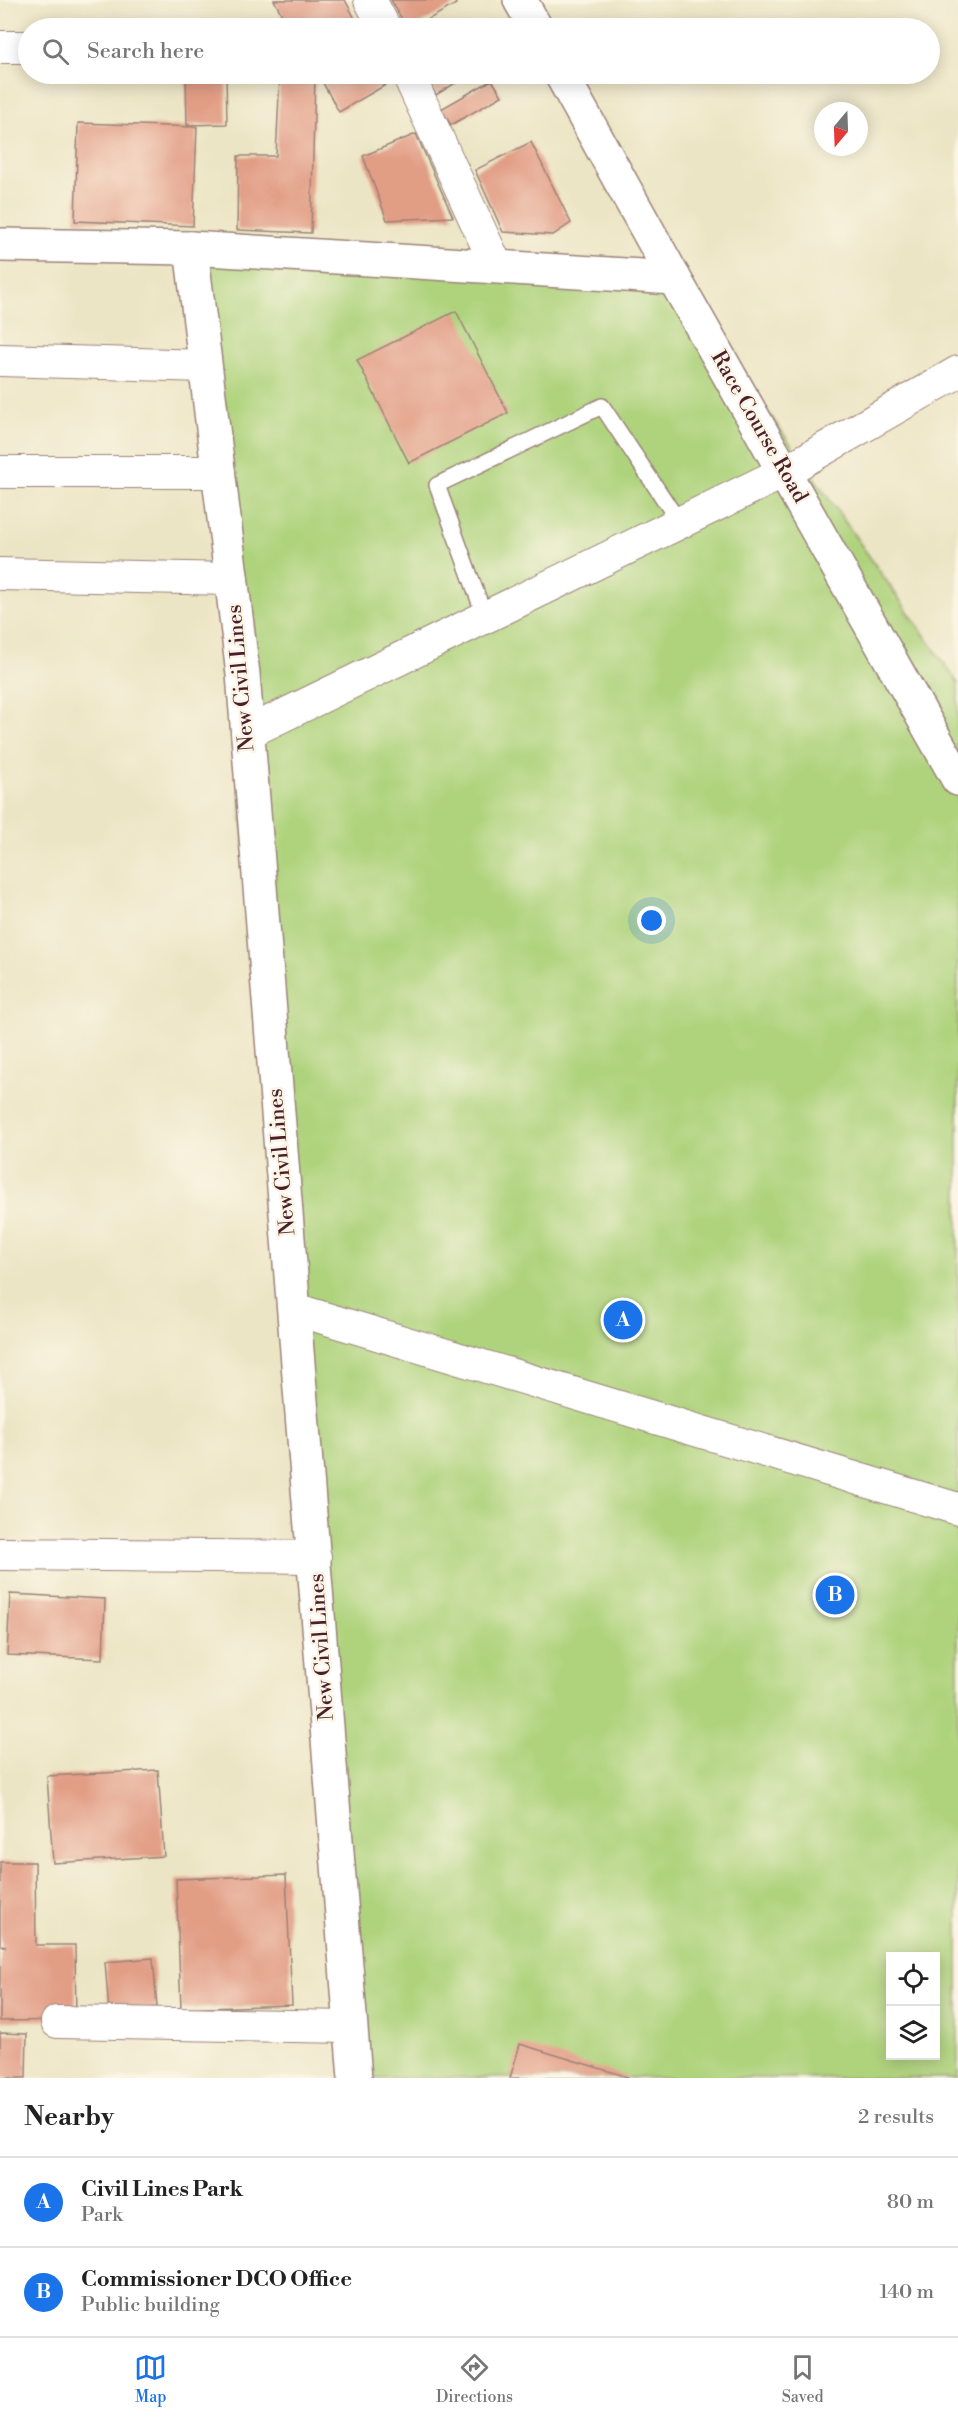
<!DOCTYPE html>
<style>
:root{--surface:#fff;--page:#f6f6f6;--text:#222;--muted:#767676;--line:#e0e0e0;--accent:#1a73e8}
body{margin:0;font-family:"Libre Bodoni",serif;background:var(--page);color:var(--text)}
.controls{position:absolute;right:18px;bottom:18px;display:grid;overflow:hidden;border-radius:0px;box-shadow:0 3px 15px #0003}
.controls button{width:54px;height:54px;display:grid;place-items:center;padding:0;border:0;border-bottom:2px solid var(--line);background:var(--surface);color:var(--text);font:30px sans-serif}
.compass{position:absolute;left:814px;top:102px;width:54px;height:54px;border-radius:50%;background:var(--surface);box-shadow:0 3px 15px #0003;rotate:199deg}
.you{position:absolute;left:652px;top:921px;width:21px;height:21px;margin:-15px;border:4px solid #fff;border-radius:50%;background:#1a73e8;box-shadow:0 0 0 9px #1a73e833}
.badge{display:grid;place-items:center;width:39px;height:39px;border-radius:50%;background:var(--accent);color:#fff;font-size:20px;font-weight:700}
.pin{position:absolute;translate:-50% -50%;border:3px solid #fff;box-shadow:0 2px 6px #0006}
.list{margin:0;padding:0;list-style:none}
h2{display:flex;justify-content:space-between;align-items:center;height:78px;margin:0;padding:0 24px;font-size:26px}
h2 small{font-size:20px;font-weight:400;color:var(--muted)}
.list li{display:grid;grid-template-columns:39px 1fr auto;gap:18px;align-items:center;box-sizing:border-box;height:90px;padding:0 24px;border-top:2px solid var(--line)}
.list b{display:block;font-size:22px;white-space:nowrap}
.list p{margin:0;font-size:20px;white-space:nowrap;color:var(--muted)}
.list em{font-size:20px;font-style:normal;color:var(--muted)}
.icon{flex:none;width:33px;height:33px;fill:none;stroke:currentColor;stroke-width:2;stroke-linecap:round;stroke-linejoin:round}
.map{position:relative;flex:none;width:958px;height:2078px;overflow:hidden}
.search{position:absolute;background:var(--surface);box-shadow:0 3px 15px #0003;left:18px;right:18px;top:18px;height:66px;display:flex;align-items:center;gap:15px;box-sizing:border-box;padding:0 21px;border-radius:33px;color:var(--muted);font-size:22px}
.sheet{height:258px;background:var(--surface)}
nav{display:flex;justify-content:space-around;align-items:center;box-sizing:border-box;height:84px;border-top:2px solid var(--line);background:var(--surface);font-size:16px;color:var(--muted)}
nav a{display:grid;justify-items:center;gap:3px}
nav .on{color:var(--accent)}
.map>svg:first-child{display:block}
.green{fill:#afd37d;stroke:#7c7954;stroke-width:1.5;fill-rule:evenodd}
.building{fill:#e29d85}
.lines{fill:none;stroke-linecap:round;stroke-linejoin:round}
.service-casing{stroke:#9b8278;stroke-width:18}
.minor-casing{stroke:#9b8278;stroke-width:34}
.tertiary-casing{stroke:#9b8278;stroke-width:36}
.service{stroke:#fff;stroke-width:15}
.minor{stroke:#fff;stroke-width:32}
.tertiary{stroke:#fff;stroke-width:33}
.labels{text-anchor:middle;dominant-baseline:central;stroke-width:5;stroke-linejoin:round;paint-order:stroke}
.street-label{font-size:21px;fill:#4a1f2b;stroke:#fcf5e5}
</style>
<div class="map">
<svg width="958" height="2078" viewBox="0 0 958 2078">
<rect width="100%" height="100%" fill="#fcf5e5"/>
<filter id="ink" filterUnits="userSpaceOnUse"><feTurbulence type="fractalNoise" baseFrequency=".0167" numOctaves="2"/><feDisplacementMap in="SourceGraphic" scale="12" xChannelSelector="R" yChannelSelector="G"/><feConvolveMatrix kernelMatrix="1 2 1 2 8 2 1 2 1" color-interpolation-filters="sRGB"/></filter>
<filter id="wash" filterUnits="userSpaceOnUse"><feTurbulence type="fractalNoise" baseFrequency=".008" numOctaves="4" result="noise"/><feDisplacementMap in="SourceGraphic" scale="24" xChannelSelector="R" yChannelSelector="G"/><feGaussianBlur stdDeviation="1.35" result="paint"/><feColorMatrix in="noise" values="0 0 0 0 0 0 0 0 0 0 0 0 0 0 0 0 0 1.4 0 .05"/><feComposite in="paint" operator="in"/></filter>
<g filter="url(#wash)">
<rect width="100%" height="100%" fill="#ece5c5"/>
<path class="green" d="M191,248L674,278L958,683V2078H355ZM890,1956H936V2056H890Z"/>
<g id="blocks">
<g class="building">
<polygon points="274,0 345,0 360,28 289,28"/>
<polygon points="391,0 454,0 456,4 413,28 407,28"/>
<polygon points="186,74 226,74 227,124 187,125"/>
<polygon points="280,74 315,76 311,233 237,230 238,156 276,156"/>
<polygon points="318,74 390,74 394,80 339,112"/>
<polygon points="439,74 470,74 436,95 428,81"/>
<polygon points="492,80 502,96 451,125 441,109"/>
<polygon points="78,123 197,127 193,226 75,221"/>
<polygon points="416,134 453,217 387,220 363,156"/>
<polygon points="531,142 571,223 553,235 503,232 475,170"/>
<polygon points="456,311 508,413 409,463 357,360"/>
<polygon points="10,1594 105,1599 103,1659 7,1655"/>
<polygon points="158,1770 164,1856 53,1863 47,1776"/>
<polygon points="0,1862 35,1862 36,1945 75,1945 76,2020 0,2021 0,1946 6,1946 0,1945"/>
<polygon points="286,1875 292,2005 181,2009 176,1879"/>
<polygon points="153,1958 157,2007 109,2011 105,1962"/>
<polygon points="0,2033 27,2034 26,2078 0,2078"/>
<polygon points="520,2044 628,2077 628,2078 510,2078"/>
</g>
</g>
</g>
<g filter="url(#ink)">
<use href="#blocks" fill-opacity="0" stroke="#9b8278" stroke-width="1.5"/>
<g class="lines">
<defs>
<polyline id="service" points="485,617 437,485 602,406 679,522"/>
<g id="minor">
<polyline points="370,0 385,28"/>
<polyline points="0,47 28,47"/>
<polyline points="408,74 497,267"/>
<polyline points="0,360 205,366"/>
<polyline points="0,472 219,472"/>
<polyline points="0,574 232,579"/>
<polyline points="247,733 784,472 958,372"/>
<polyline points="294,1309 958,1509"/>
<polyline points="0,1554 315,1557"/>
<polyline points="57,2022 351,2027"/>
</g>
<g id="tertiary">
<polyline points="520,0 536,28"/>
<polyline points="561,74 674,278 958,779"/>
<polyline points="0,245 191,248 674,278"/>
<polyline points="191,248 243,674 355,2078"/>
</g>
</defs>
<use href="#service" class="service-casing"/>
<use href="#minor" class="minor-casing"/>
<use href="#tertiary" class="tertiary-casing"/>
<use href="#service" class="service"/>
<use href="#minor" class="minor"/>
<use href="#tertiary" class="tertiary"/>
</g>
</g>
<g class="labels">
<g class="street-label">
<text transform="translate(759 427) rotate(60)">Race Course Road</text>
<text transform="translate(241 678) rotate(-95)">New Civil Lines</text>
<text transform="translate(282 1162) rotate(-95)">New Civil Lines</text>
<text transform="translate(322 1647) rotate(-94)">New Civil Lines</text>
</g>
</g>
</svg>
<div class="controls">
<button><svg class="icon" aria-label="locate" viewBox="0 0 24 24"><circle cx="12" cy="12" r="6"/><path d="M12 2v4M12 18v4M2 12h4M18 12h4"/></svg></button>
<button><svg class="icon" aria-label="layers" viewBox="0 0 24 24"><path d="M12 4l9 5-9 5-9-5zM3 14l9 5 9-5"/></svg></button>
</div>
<svg class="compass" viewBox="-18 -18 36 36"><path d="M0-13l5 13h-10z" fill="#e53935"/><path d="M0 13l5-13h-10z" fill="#767676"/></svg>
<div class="you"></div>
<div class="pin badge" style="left:623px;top:1320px">A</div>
<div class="pin badge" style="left:835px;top:1595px">B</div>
<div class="search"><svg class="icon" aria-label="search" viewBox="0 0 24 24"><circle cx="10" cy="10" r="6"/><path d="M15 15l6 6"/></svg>Search here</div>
</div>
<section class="sheet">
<h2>Nearby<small>2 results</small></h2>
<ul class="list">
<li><span class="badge">A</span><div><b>Civil Lines Park</b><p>Park</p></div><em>80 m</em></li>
<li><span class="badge">B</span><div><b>Commissioner DCO Office</b><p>Public building</p></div><em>140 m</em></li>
</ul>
</section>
<nav>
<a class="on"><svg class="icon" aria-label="map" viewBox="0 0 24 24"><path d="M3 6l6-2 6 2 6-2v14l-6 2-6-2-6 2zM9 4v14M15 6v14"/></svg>Map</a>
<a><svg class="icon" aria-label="directions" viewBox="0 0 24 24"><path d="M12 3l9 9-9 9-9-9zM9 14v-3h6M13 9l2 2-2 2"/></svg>Directions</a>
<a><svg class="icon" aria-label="saved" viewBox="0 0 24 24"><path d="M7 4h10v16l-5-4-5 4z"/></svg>Saved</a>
</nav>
